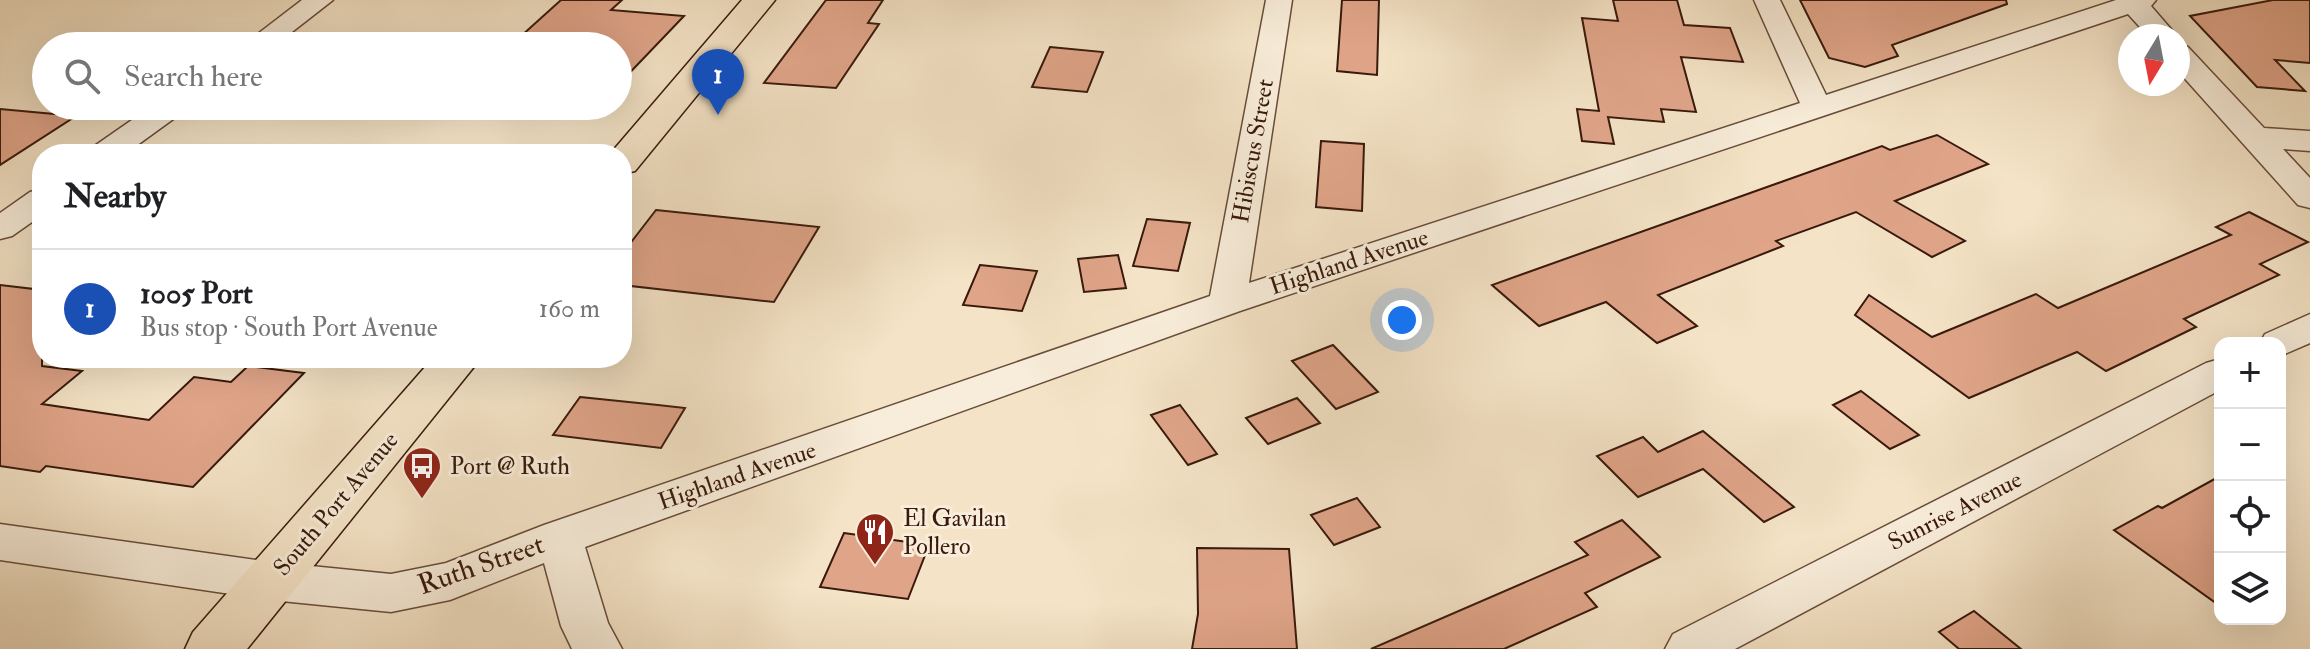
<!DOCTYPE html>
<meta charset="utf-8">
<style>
:root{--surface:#fff;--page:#f2f2f2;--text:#202124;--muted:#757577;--line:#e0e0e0;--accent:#8f2418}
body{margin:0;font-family:"IM FELL Double Pica",serif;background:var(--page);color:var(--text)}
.controls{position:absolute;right:24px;bottom:24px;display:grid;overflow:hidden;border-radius:16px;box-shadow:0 8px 32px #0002}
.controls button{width:72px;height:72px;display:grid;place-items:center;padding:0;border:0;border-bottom:2px solid var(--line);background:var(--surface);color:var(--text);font:40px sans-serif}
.compass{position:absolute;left:2118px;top:24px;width:72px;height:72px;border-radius:50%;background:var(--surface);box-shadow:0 8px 32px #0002;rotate:190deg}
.you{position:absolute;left:1402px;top:320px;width:28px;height:28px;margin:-20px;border:6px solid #fff;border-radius:50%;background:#1a73e8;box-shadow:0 0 0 12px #1a73e833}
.badge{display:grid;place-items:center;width:52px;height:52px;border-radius:50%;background:var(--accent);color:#fff;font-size:26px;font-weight:700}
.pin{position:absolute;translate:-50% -66px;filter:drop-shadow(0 2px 4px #0008)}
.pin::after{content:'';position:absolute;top:42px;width:28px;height:24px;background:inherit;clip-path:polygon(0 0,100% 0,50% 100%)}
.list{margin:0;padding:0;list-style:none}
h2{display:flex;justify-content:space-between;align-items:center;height:104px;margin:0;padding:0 32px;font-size:34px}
h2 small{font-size:26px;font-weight:400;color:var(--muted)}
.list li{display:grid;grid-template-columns:52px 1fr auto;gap:24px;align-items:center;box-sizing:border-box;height:120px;padding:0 32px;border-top:2px solid var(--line)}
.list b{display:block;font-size:30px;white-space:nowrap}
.list p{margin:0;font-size:26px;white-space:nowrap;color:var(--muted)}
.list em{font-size:26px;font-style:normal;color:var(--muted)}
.icon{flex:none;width:44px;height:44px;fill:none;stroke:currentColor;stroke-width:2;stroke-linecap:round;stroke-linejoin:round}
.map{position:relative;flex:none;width:2310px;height:649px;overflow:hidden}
.search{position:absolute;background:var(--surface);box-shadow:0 8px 32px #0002;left:32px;top:32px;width:600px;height:88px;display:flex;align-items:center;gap:20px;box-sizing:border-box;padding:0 28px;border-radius:44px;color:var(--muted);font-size:30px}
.panel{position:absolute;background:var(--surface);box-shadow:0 8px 32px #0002;left:32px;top:144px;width:600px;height:224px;border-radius:32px}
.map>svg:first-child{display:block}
.building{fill:#e0a589;stroke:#39190c;stroke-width:2}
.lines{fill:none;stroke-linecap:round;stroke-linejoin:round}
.minor-casing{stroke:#684c3a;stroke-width:3}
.major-casing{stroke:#39190c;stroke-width:3}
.minor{fill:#f8edda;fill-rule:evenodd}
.major{fill:#f4e3c6;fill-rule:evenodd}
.labels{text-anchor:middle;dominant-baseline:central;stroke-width:6;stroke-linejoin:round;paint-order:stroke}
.street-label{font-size:24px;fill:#39190c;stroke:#f8edda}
.poi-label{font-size:24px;fill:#39190c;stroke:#f8edda;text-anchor:start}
.near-street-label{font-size:28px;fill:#39190c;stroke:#f8edda}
</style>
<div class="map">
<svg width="2310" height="649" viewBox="0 0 2310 649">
<rect width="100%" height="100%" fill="#f4e3c6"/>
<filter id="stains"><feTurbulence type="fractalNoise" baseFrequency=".0025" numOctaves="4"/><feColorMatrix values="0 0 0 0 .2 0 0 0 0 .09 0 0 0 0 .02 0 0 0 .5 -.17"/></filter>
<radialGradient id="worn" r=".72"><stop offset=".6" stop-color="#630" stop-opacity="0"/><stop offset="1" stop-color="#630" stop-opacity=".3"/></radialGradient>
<g class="building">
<polygon points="561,0 622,0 611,10 684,16 618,85 618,46 510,46"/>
<polygon points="826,0 883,0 868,23 879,24 836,88 764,83"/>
<polygon points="1342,0 1379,0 1377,75 1337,71"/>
<polygon points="1613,0 1677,0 1684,25 1730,28 1743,62 1681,57 1696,112 1661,109 1664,122 1608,117 1614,144 1582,141 1577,109 1599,111 1582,18 1618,21"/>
<polygon points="1800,0 2006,0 2007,4 1892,45 1898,56 1865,67 1829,58"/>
<polygon points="2273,0 2310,0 2310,63 2275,60 2305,91 2257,87 2190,16"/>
<polygon points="1050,47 1103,52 1087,92 1032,87"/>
<polygon points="0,109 76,116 0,165"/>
<polygon points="1937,135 1988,164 1895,201 1965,241 1932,257 1856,212 1776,241 1783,246 1658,295 1697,326 1657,343 1606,302 1539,326 1492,285 1882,146 1890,150"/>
<polygon points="1321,141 1364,144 1362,211 1316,207"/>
<polygon points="656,210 819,227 774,302 622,285 622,254"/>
<polygon points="2249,212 2308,242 2260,264 2279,275 2184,319 2196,327 2106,371 2077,352 1969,398 1855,315 1869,295 1932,337 2036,294 2058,308 2231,235 2216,227"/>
<polygon points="1147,219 1190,223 1178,271 1133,266"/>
<polygon points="1118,255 1126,288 1084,292 1078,259"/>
<polygon points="980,265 1037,271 1022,311 963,305"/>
<polygon points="0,285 42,290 42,366 82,371 42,404 149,420 194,377 231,382 248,366 304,373 193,487 46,466 40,472 0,466"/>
<polygon points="1333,345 1378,392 1336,409 1292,361"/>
<polygon points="1861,391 1919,435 1890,449 1833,405"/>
<polygon points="580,397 658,405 685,408 661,448 553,435"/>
<polygon points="1297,398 1320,423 1268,444 1246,418"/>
<polygon points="1180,405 1217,454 1188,465 1151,415"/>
<polygon points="1703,431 1794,507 1764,522 1703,469 1638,497 1597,456 1643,437 1658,452"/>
<polygon points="2220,476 2220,606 2114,530 2158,506 2162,508"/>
<polygon points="1357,498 1380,527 1334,545 1311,515"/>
<polygon points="1622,520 1660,557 1585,593 1597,607 1504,649 1371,649 1588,555 1575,542"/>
<polygon points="844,533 929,545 908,599 820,587"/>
<polygon points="1197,548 1289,549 1297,649 1192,649 1198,614"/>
<polygon points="1974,611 2021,649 1959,649 1939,632"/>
</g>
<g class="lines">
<defs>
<g id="minor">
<polygon points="302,0 333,0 274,46 242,46"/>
<polygon points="1266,0 1292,0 1249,283 1800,103 1754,0 1780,0 1826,95 2116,0 2156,0 2151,6 2177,36 2148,36 2128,14 1240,311 585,547 608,623 622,649 572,649 561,626 544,563 450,600 391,612 271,600 0,560 0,524 271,562 391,574 446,563 544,525 1210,296"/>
<polygon points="2178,44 2188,47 2264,128 2310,131 2310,151 2283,149 2310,178 2310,208 2298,205 2178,71"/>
<polygon points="152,106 187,106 183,112 125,154 88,154 93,147"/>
<polygon points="42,189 42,215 12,236 0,239 0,213 30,192"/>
<polygon points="2310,314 2310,343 2280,356 2280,343 2260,343 2265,334"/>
<polygon points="2220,359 2220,390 1735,649 1665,649 1673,634 2206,363"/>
</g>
<g id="major">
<polygon points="742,0 775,0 635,171 622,174 622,154 610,154"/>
<polygon points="433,358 481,358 247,649 185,649 193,632"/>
</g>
</defs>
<use href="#minor" class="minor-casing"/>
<use href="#major" class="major-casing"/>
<use href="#minor" class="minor"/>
<use href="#major" class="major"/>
</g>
<defs>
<symbol id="bus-pin" viewBox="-11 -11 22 30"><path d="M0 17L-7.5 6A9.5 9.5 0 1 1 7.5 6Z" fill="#8f2418" stroke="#f8edda"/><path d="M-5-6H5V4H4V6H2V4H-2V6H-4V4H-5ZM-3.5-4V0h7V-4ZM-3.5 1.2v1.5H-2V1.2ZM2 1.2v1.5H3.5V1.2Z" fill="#fff"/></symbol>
<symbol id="restaurant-pin" viewBox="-11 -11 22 30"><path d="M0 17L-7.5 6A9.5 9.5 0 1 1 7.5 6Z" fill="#8f2418" stroke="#f8edda"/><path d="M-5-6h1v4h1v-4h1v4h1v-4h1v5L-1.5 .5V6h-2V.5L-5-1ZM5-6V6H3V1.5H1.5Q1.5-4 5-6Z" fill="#fff"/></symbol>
</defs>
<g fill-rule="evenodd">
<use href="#bus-pin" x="400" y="444" width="44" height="60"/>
<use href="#restaurant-pin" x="853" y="510" width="44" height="60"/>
</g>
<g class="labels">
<g class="street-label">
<text transform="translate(1253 151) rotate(-80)">Hibiscus Street</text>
<text transform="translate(1349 262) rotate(-18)">Highland Avenue</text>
<text transform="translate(737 476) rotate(-19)">Highland Avenue</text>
<text transform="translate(336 504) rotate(-50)">South Port Avenue</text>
<text transform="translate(1955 511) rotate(-27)">Sunrise Avenue</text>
</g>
<g class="poi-label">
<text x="450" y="466">Port @ Ruth</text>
<text x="903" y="518">El Gavilan<tspan x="903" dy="28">Pollero</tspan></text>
</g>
<g class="near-street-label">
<text transform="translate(481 565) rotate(-19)">Ruth Street</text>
</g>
</g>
<rect width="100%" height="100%" filter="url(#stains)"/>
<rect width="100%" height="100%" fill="url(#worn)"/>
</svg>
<div class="controls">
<button>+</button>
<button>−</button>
<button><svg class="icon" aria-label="locate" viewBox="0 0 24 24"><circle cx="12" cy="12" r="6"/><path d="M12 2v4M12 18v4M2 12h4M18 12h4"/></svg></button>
<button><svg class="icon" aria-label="layers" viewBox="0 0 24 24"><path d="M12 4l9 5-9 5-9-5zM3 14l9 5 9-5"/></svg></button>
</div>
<svg class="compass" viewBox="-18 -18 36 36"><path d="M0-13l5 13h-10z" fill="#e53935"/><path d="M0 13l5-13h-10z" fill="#757577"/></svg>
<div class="you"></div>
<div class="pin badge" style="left:718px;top:115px;background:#1a4fb4">1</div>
<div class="search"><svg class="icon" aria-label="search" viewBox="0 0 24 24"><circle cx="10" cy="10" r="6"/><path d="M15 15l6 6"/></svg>Search here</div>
<section class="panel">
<h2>Nearby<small></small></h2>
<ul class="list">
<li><span class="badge" style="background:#1a4fb4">1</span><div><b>1005 Port</b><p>Bus stop · South Port Avenue</p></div><em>160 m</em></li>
</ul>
</section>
</div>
